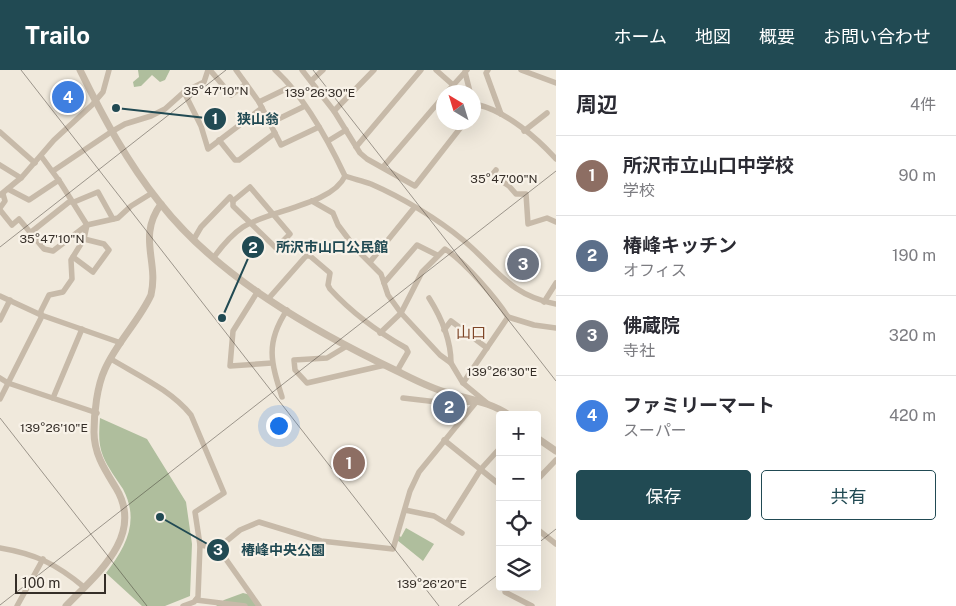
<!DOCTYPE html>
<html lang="ja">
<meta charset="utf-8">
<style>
:root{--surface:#fff;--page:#f2f2f3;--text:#2b2b33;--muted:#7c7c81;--line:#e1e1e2;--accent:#214a53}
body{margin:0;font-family:"Public Sans","Noto Sans JP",sans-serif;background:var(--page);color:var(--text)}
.controls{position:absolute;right:15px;bottom:15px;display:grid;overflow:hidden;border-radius:5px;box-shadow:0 5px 20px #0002}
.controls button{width:45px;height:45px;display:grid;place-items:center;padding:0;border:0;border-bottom:1px solid var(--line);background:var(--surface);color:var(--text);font:25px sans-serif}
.compass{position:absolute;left:436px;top:15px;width:45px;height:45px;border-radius:50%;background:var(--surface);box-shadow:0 5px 20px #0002;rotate:322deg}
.scale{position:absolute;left:15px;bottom:12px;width:91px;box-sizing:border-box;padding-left:5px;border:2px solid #352e28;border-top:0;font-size:14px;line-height:18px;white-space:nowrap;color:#352e28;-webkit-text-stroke:4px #f8f2e8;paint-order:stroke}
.you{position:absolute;left:278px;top:355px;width:18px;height:18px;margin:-12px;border:4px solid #fff;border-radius:50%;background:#1a73e8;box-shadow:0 0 0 8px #1a73e833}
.badge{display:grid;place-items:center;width:32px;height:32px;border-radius:50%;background:var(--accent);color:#fff;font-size:16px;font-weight:700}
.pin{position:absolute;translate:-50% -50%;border:2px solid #fff;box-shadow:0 1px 5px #0006}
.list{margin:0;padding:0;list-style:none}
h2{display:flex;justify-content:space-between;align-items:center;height:65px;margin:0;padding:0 20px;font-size:21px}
h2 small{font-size:16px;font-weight:400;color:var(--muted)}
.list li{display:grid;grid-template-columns:32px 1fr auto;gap:15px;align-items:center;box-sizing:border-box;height:80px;padding:0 20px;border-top:1px solid var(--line)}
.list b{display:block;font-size:19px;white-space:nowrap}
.list p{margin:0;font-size:16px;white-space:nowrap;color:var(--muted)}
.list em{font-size:16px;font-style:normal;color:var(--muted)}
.actions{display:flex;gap:10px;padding:15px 20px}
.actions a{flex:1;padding:11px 0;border:1px solid var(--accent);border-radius:5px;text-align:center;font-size:18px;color:var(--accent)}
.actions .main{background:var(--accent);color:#fff}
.icon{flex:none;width:28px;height:28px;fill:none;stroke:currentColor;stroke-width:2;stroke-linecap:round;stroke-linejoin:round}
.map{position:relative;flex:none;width:556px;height:536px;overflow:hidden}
header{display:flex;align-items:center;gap:30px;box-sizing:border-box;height:70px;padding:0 25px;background:var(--accent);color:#fff}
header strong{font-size:24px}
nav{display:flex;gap:28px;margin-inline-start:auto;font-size:18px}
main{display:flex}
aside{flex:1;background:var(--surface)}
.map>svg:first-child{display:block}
.green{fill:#afbe9d}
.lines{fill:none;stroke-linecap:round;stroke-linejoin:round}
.minor{stroke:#c7baa9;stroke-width:5.5}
.tertiary{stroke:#c7baa9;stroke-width:7}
.ticks{fill:none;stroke:#352e28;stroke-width:1;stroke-opacity:0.45}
.labels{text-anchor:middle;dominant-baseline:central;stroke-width:4.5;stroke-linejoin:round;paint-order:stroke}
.quarter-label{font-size:15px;fill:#7e4527;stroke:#f8f2e8}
.ticks-label{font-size:12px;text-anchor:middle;fill:#352e28;stroke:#f8f2e8;stroke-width:4.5;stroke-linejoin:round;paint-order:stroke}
.leader{fill:none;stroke:#214a53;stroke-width:2}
.callout-dot{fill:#214a53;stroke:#f8f2e8;stroke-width:2}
.mark-label{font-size:15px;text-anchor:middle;font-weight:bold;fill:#fff}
.callout-label{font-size:14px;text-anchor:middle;font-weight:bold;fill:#214a53;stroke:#f8f2e8;stroke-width:4.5;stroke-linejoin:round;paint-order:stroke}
</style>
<header>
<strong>Trailo</strong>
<nav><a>ホーム</a><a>地図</a><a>概要</a><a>お問い合わせ</a></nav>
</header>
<main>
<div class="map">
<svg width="556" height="536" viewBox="0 0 556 536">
<rect width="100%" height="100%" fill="#f0e9dc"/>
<g class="green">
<polygon points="138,0 170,0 165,10 160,12 152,5 141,16 134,17 133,12 139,7"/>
<path d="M100,348L147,369L186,432L192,474L190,526L165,536H142L106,503C126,477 140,451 123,419C116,408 108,398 103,386C98,374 99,361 100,348Z"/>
<polygon points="406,458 434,474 423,491 397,470 398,465 401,467"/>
<polygon points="243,523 251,525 258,536 216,536 224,530"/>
</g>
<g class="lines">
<g class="minor">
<polyline points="210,0 231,25 246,14"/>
<polyline points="236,0 259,32 281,75 319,57"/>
<path d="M275,0C305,27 328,70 345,106C354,109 363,111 371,114C401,127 438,149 463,170C497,198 508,225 556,234"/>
<polyline points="302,0 334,41 360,83 367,89 415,116 465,52"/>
<polyline points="436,0 453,15"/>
<polyline points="488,0 486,3 501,44"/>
<polyline points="521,0 556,13"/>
<polyline points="465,2 470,22"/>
<polyline points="311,11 323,0"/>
<polyline points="184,22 201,56 208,79 262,38"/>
<polyline points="447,22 467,0"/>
<polyline points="259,32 290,17"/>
<polyline points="334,41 374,0"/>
<path d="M473,41L479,35C507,42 537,68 556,89"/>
<polyline points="270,53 305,36"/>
<polyline points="524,61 547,43"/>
<polyline points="0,62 35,93"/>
<polyline points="219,70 235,90 239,90 275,63"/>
<polyline points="328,71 346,60"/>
<polyline points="356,77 421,0"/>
<polyline points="41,86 60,112 87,155 118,148 131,136 152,123"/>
<polyline points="0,95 21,108"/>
<polyline points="383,97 443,27"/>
<polyline points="496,100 492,105 509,116 516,124 526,124 528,154 547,148 556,152"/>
<polyline points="53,101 111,62 125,54 151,46 165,39 184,22 204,12 208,0"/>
<polygon points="250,117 290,164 276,178 233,136 233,131"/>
<polyline points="8,119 29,130 59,110"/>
<polyline points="0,125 22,107 54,70 92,35 103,22 109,0"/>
<polyline points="312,131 333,143 338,155 356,179 381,204 388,225 401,243 440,285 451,293 463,313 487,333"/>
<polyline points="0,138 5,131 3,124"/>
<polyline points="0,140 12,155 19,149 44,179 53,181 87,155"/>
<polyline points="30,163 69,132 74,132 98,122 113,149"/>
<polyline points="194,169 201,157 230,127 233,131"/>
<polyline points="73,187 93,202 109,180 104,174 84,169"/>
<path d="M214,187C222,176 231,165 243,157C269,140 332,135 345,106"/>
<polyline points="370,192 414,138"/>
<polyline points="384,213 417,175 437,185"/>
<polyline points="258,221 233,261 230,296 272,293"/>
<polyline points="0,226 41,245 121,273"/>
<path d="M269,228L306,186H310L330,203L328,215L330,219C352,243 378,262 406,278L408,282L397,301"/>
<path d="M429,228C441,247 451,270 451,293"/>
<polyline points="544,232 556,213"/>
<polyline points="0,250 10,230"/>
<polyline points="444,260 451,251 487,278"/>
<path d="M380,263L401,243L422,202L445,179C464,191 496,228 508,247"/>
<polyline points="347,276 327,288 294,290 295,300 307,313 385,295"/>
<path d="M111,289C137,305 171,320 191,345L224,423L195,442L200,475L198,527L194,532L183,536"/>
<polyline points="0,308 8,313 97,343"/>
<polyline points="463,313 508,247 534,255 556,258"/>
<path d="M282,327C271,292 265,273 287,240"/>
<polyline points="53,328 82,259"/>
<polyline points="403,328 446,333 475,332"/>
<polyline points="0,329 41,248 41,241 49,225 63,222 72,209 71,190 84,169 87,155"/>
<polyline points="444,370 500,415"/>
<polyline points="537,410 556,390"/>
<polyline points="405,440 434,446 462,463"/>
<polyline points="447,453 481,399 500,378"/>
<polyline points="537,459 556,474"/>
<polyline points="200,475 218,478 259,536"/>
<path d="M0,478C36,484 56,494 84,517"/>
<polyline points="218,478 240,460 259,452 321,471 393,479 410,421 419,402 477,331"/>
<polyline points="505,517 505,522 532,536"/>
<polyline points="196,530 245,536"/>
<polyline points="17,536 43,489"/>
</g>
<g class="tertiary">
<path d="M80,0C103,47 127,92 160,133C218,207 313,261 397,301C411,308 426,316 442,321C465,329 489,331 509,345"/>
<polyline points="537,368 556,381"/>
<path d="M66,536C96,505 145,466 116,418C105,400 94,384 94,362C94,343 97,316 105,299C117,272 139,251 151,225C159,191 137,167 161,134"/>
</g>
</g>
<path class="ticks" d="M21,0L439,536M313,0L556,311M0,177L226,0M0,348L147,536M537,474L556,459M0,535L556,101M458,536L500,503"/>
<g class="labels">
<g class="quarter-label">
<text x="471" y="262">山口</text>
</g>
</g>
<g class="ticks-label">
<text x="216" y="25">35°47'10"N</text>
<text x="320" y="27">139°26'30"E</text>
<text x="504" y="113">35°47'00"N</text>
<text x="52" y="173">35°47'10"N</text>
<text x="502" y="306">139°26'30"E</text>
<text x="54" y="362">139°26'10"E</text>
<text x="432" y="518">139°26'20"E</text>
</g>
<path class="leader" d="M116 38L215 49M222 248L253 177M160 447L218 480"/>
<g class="callout-dot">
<circle cx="116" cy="38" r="5"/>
<circle cx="222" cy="248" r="5"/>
<circle cx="160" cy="447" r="5"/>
<circle cx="215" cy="49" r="12"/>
<circle cx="253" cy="177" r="12"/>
<circle cx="218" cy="480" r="12"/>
</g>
<g class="mark-label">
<text x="215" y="54">1</text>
<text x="253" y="183">2</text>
<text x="218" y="485">3</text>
</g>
<g class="callout-label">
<text x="258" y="54">狭山翁</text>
<text x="332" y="182">所沢市山口公民館</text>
<text x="283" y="485">椿峰中央公園</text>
</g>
</svg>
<div class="controls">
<button>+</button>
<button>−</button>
<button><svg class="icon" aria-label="locate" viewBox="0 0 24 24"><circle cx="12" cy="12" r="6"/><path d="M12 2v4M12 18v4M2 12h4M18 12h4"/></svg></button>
<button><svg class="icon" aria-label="layers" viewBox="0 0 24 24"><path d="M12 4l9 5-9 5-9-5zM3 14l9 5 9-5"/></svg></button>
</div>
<svg class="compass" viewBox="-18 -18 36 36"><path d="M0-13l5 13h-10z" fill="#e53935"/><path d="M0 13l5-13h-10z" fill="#7c7c81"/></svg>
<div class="scale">100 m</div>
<div class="you"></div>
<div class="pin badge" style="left:349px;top:393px;background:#8d6e63">1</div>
<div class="pin badge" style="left:449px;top:337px;background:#5c6f8a">2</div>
<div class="pin badge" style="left:523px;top:194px;background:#6b7280">3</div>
<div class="pin badge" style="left:68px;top:27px;background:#3f7fe0">4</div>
</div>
<aside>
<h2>周辺<small>4件</small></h2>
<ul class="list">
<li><span class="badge" style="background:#8d6e63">1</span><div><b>所沢市立山口中学校</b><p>学校</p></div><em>90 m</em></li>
<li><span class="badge" style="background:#5c6f8a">2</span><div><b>椿峰キッチン</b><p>オフィス</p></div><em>190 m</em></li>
<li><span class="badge" style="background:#6b7280">3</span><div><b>佛蔵院</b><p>寺社</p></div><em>320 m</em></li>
<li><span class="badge" style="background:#3f7fe0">4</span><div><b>ファミリーマート</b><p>スーパー</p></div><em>420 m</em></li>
</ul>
<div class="actions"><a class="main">保存</a><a>共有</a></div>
</aside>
</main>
